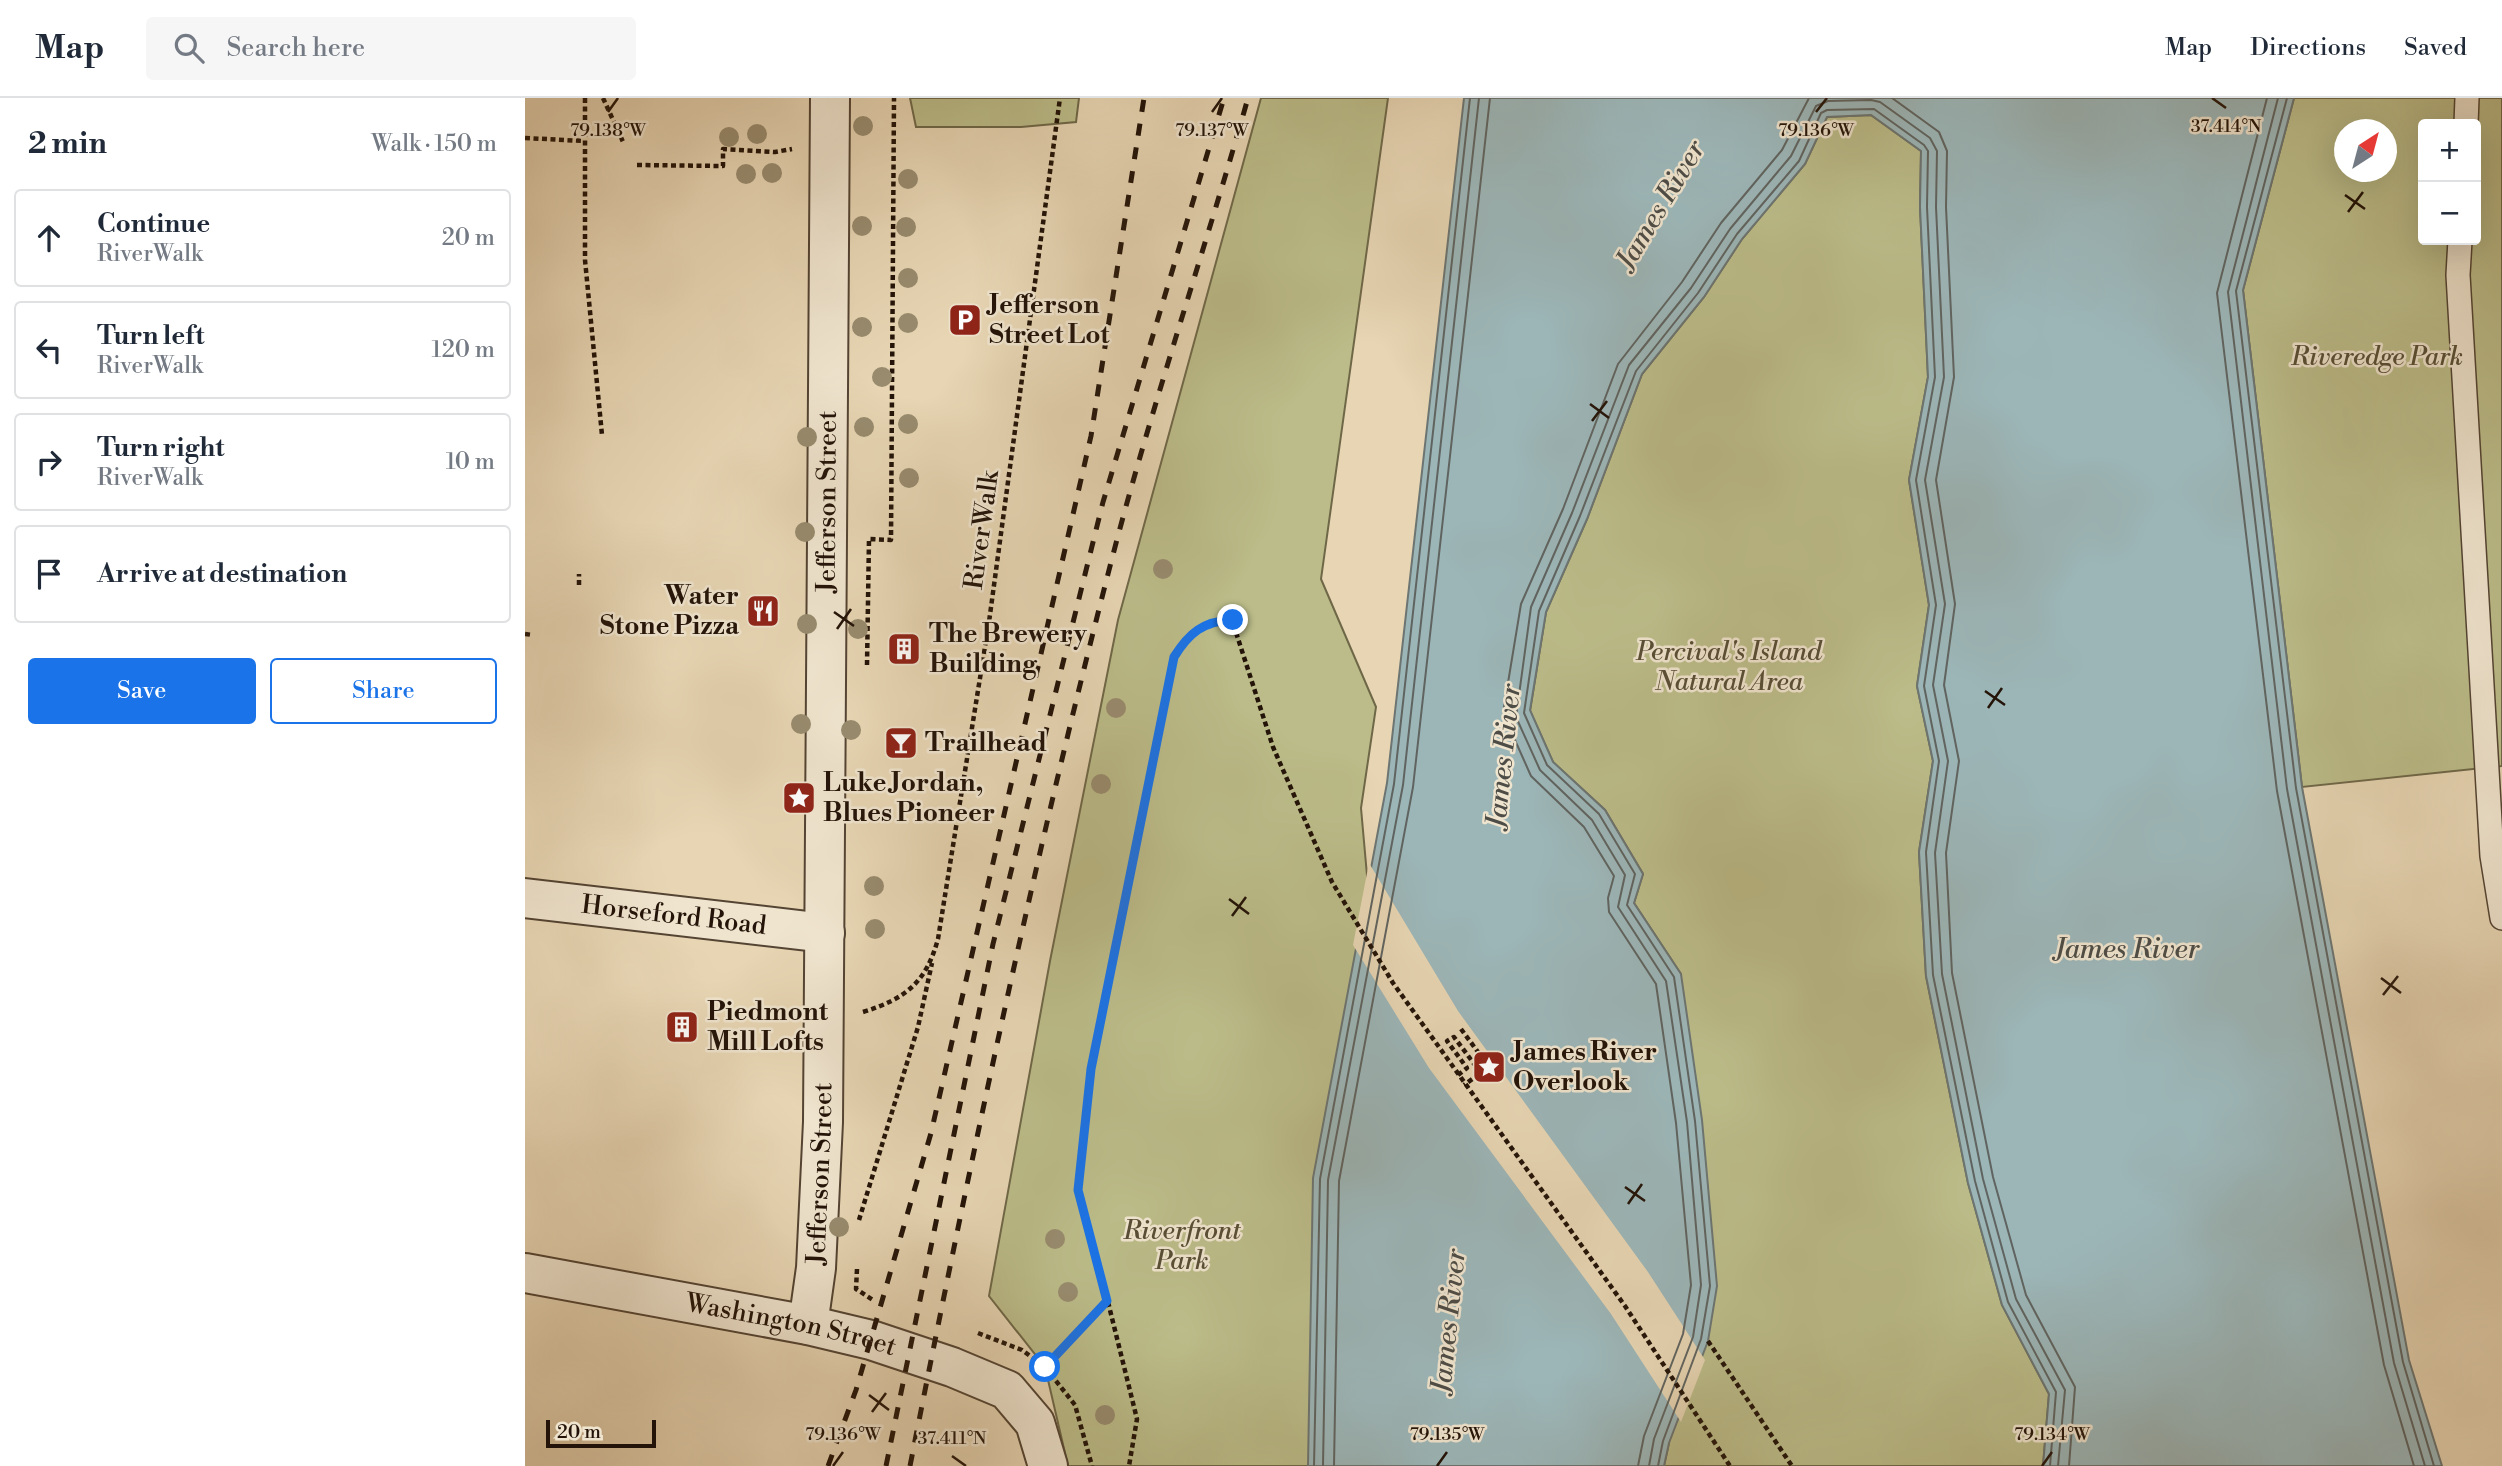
<!DOCTYPE html>
<meta charset="utf-8">
<style>
:root{--surface:#fff;--page:#f6f6f7;--text:#1f2937;--muted:#747a83;--line:#e0e1e3;--accent:#1a73e8}
body{margin:0;font-family:"Libre Bodoni",serif;background:var(--page);color:var(--text)}
.controls{position:absolute;right:21px;top:21px;display:grid;overflow:hidden;border-radius:7px;box-shadow:0 7px 28px #0002}
.controls button{width:63px;height:63px;display:grid;place-items:center;padding:0;border:0;border-bottom:2px solid var(--line);background:var(--surface);color:var(--text);font:35px sans-serif}
.compass{position:absolute;left:1809px;top:21px;width:63px;height:63px;border-radius:50%;background:var(--surface);box-shadow:0 7px 28px #0002;rotate:36deg}
.scale{position:absolute;left:21px;bottom:18px;width:110px;box-sizing:border-box;padding-left:7px;border:4px solid #231308;border-top:0;font-size:19px;line-height:24px;white-space:nowrap;color:#231308;-webkit-text-stroke:5px #efe4ce;paint-order:stroke}
.stop{position:absolute;width:21px;height:21px;margin:-16px;border:5px solid #1a73e8;border-radius:50%;background:#fff}
.stop.end{background:#1a73e8;border-color:#fff;box-shadow:0 2px 7px #0008}
.list{margin:0;padding:0;list-style:none}
h2{display:flex;justify-content:space-between;align-items:center;height:91px;margin:0;padding:0 28px;font-size:30px}
h2 small{font-size:23px;font-weight:400;color:var(--muted)}
.list li{display:grid;grid-template-columns:46px 1fr auto;gap:21px;align-items:center;box-sizing:border-box;height:98px;margin:0 14px 14px;padding:0 14px;border:2px solid var(--line);border-radius:7px}
.list b{display:block;font-size:26px;white-space:nowrap}
.list p{margin:0;font-size:23px;white-space:nowrap;color:var(--muted)}
.list em{font-size:23px;font-style:normal;color:var(--muted)}
.actions{display:flex;gap:14px;padding:21px 28px}
.actions a{flex:1;padding:16px 0;border:2px solid var(--accent);border-radius:7px;text-align:center;font-size:24px;color:var(--accent)}
.actions .main{background:var(--accent);color:#fff}
.icon{flex:none;width:38px;height:38px;fill:none;stroke:currentColor;stroke-width:2;stroke-linecap:round;stroke-linejoin:round}
.map{position:relative;flex:none;width:1977px;height:1368px;overflow:hidden}
header{display:flex;align-items:center;gap:42px;box-sizing:border-box;height:98px;padding:0 35px;background:var(--surface);border-bottom:2px solid var(--line)}
header strong{font-size:33px}
nav{display:flex;gap:38px;margin-inline-start:auto;font-size:24px}
.search{width:490px;height:63px;background:var(--page);display:flex;align-items:center;gap:18px;box-sizing:border-box;padding:0 24px;border-radius:7px;color:var(--muted);font-size:26px}
main{display:flex}
aside{flex:1;background:var(--surface)}
.map>svg:first-child{display:block}
.green{fill:#bbbc89;stroke:#6f6848;stroke-width:2;fill-rule:evenodd}
.water{fill:#9cb6b8;stroke:#6c7572;stroke-width:2}
.pier{fill:#e7d5b3}
.lines{fill:none;stroke-linecap:round;stroke-linejoin:round}
.shore{stroke:#606460;stroke-width:2}
.service-casing{stroke:#544433;stroke-width:26}
.minor-casing{stroke:#544433;stroke-width:42}
.tertiary-casing{stroke:#544433;stroke-width:42}
.path{stroke:#231308;stroke-width:4.5;stroke-dasharray:5 3.5;stroke-linecap:butt}
.service{stroke:#efe4ce;stroke-width:23}
.minor{stroke:#efe4ce;stroke-width:38}
.tertiary{stroke:#efe4ce;stroke-width:38}
.rail{stroke:#231308;stroke-width:5;stroke-dasharray:12 12;stroke-linecap:butt}
.tree{fill:#988b6e}
.route{stroke:#1a73e8;stroke-width:9}
.ticks{fill:none;stroke:#231308;stroke-width:2.5}
.labels{text-anchor:middle;dominant-baseline:central;stroke-width:5;stroke-linejoin:round;paint-order:stroke}
.poi-label{font-size:26px;font-weight:bold;fill:#231308;stroke:#efe4ce;text-anchor:start}
.park-label{font-size:26px;font-style:italic;fill:#584e35;stroke:#efe4ce}
.street-label{font-size:26px;fill:#231308;stroke:#efe4ce}
.water-label{font-size:28px;font-style:italic;fill:#4d4c46;stroke:#efe4ce}
.ticks-label{font-size:18px;text-anchor:middle;fill:#231308;stroke:#efe4ce;stroke-width:5;stroke-linejoin:round;paint-order:stroke}
</style>
<header>
<strong>Map</strong>
<div class="search"><svg class="icon" aria-label="search" viewBox="0 0 24 24"><circle cx="10" cy="10" r="6"/><path d="M15 15l6 6"/></svg>Search here</div>
<nav><a>Map</a><a>Directions</a><a>Saved</a></nav>
</header>
<main>
<aside>
<h2>2 min<small>Walk · 150 m</small></h2>
<ul class="list">
<li><svg class="icon" aria-label="ahead" viewBox="0 0 24 24"><path d="M12 20V5M6 11l6-6 6 6"/></svg><div><b>Continue</b><p>RiverWalk</p></div><em>20 m</em></li>
<li><svg class="icon" aria-label="left" viewBox="0 0 24 24"><path d="M17 20v-9H6M10 6l-5 5 5 5"/></svg><div><b>Turn left</b><p>RiverWalk</p></div><em>120 m</em></li>
<li><svg class="icon" aria-label="right" viewBox="0 0 24 24"><path d="M7 20v-9h11M14 6l5 5-5 5"/></svg><div><b>Turn right</b><p>RiverWalk</p></div><em>10 m</em></li>
<li><svg class="icon" aria-label="arrive" viewBox="0 0 24 24"><path d="M6 21V4h12l-3 4 3 4H6"/></svg><div><b>Arrive at destination</b></div></li>
</ul>
<div class="actions"><a class="main">Save</a><a>Share</a></div>
</aside>
<div class="map">
<svg width="1977" height="1368" viewBox="0 0 1977 1368">
<rect width="100%" height="100%" fill="#e7d5b3"/>
<filter id="stains"><feTurbulence type="fractalNoise" baseFrequency=".00286" numOctaves="4"/><feColorMatrix values="0 0 0 0 .2 0 0 0 0 .09 0 0 0 0 .02 0 0 0 .5 -.17"/></filter>
<radialGradient id="worn" r=".72"><stop offset=".6" stop-color="#630" stop-opacity="0"/><stop offset="1" stop-color="#630" stop-opacity=".3"/></radialGradient>
<g class="green">
<polygon points="385,0 554,0 551,24 496,29 391,29"/>
<polygon points="736,0 863,0 796,481 851,609 836,710 863,1013 818,1368 543,1368 520,1269 464,1198 525,863 593,522"/>
<path d="M1769,0H1977V668L1777,689L1718,192ZM1898,26H1951V142H1898ZM1820,32H1862V74H1820Z"/>
<polygon points="1346,17 1396,53 1395,109 1403,279 1384,382 1404,507 1392,588 1408,663 1394,754 1401,878 1443,1085 1477,1207 1524,1296 1518,1368 1139,1368 1144,1345 1156,876 1109,805 1118,776 1080,712 1028,664 1005,613 1021,514 1062,421 1117,276 1179,199 1217,141 1280,66 1302,19"/>
</g>
<polygon class="water" points="939,0 1769,0 1718,192 1777,689 1884,1262 1917,1368 1518,1368 1524,1296 1477,1207 1443,1085 1401,878 1394,754 1408,663 1392,588 1404,507 1384,382 1403,279 1395,109 1396,53 1346,17 1302,19 1280,66 1217,141 1179,199 1117,276 1062,421 1021,514 1005,612 1028,664 1080,712 1118,776 1109,805 1156,876 1177,1022 1192,1188 1183,1243 1144,1345 1139,1368 783,1368 788,1080 862,685"/>
<polygon class="pier" points="844,765 933,913 1123,1174 1180,1262 1156,1324 1086,1216 904,970 828,847"/>
<g class="lines">
<g class="shore">
<polyline points="1367,0 1414,34 1422,53 1421,109 1429,279 1411,382 1430,506 1419,587 1434,663 1421,755 1427,875 1468,1079 1501,1197 1550,1289 1544,1368"/>
<polyline points="1742,0 1692,195 1752,693 1859,1267 1889,1368"/>
<polyline points="1753,0 1703,194 1762,691 1869,1265 1900,1368"/>
<polyline points="1762,0 1711,193 1771,690 1878,1264 1909,1368"/>
<polyline points="789,1368 795,1081 869,686 945,0"/>
<polyline points="798,1368 803,1082 878,687 954,0"/>
<polyline points="809,1368 814,1083 888,689 965,0"/>
<polyline points="1113,1368 1119,1338 1158,1236 1166,1187 1151,1025 1131,886 1084,814 1083,800 1089,778 1059,729 1006,678 981,622 979,609 996,506 1038,411 1093,266 1157,184 1196,125 1257,52 1284,0"/>
<polyline points="1124,1368 1129,1341 1168,1239 1176,1187 1162,1024 1141,883 1093,809 1100,777 1067,722 1015,672 991,619 1006,509 1047,415 1104,267 1166,190 1205,131 1266,58 1291,8 1303,3 1346,2 1355,4 1405,40 1412,53 1411,109 1419,279 1400,382 1420,506 1408,587 1423,663 1410,755 1417,876 1458,1081 1491,1201 1540,1292 1533,1368"/>
<polyline points="1133,1368 1138,1343 1176,1241 1185,1188 1170,1023 1149,879 1102,807 1110,776 1074,716 1022,667 999,615 1014,513 1055,418 1111,273 1173,195 1212,136 1274,63 1296,15 1302,12 1349,11 1399,47 1403,53 1402,109 1410,279 1391,382 1411,507 1399,588 1414,663 1401,754 1408,877 1450,1083 1483,1204 1531,1294 1525,1368"/>
</g>
<defs>
<g id="service">
<polyline points="1941,26 1942,0"/>
<polyline points="1935,142 1933,177 1967,758 1977,820"/>
</g>
<g id="minor">
<path id="s1" d="M0,800L300,835"/>
<path id="s2" d="M283,1227L291,1170L298,1024L305,0"/>
</g>
<g id="tertiary">
<path id="s3" d="M0,1175L283,1227L346,1242L427,1269L482,1292L510,1325L523,1368"/>
</g>
</defs>
<use href="#service" class="service-casing"/>
<use href="#minor" class="minor-casing"/>
<use href="#tertiary" class="tertiary-casing"/>
<g class="path">
<polyline points="60,0 60,162 77,337"/>
<polyline points="78,0 99,46"/>
<polyline points="0,40 59,43"/>
<polyline points="112,67 198,68 198,51 250,54 267,51"/>
<polyline points="54,487 54,476"/>
<polyline points="0,536 8,537"/>
<polyline points="342,567 344,441 366,442 369,0"/>
<path d="M338,914C380,901 401,885 413,841L464,524L535,0"/>
<polyline points="936,931 964,969 939,987"/>
<polyline points="933,977 942,970 922,943 929,939 956,975"/>
<polyline points="334,1122 393,929 407,865"/>
<polyline points="332,1171 331,1191 348,1202"/>
<polyline points="583,1204 612,1321 604,1368"/>
<polyline points="453,1235 497,1252 520,1269 550,1307 567,1368"/>
<polyline points="1183,1243 1267,1368"/>
<path d="M520,1269L582,1203L553,1092L566,971L649,559C664,535 678,523 707,522L748,649L807,784L868,885L1100,1208L1205,1368"/>
</g>
<use href="#service" class="service"/>
<use href="#minor" class="minor"/>
<use href="#tertiary" class="tertiary"/>
<g class="rail">
<polyline points="303,1368 331,1292 406,1035 566,338 619,0"/>
<polyline points="361,1368 468,846 578,404 699,0"/>
<path d="M385,1368C444,1069 507,771 583,476C624,315 678,159 723,0"/>
</g>
</g>
<g class="tree">
<circle cx="338" cy="28" r="10"/>
<circle cx="232" cy="36" r="10"/>
<circle cx="204" cy="39" r="10"/>
<circle cx="247" cy="75" r="10"/>
<circle cx="221" cy="76" r="10"/>
<circle cx="383" cy="81" r="10"/>
<circle cx="337" cy="128" r="10"/>
<circle cx="381" cy="129" r="10"/>
<circle cx="383" cy="180" r="10"/>
<circle cx="383" cy="225" r="10"/>
<circle cx="337" cy="229" r="10"/>
<circle cx="357" cy="279" r="10"/>
<circle cx="383" cy="326" r="10"/>
<circle cx="339" cy="329" r="10"/>
<circle cx="282" cy="339" r="10"/>
<circle cx="384" cy="380" r="10"/>
<circle cx="280" cy="434" r="10"/>
<circle cx="638" cy="471" r="10"/>
<circle cx="282" cy="526" r="10"/>
<circle cx="333" cy="531" r="10"/>
<circle cx="591" cy="610" r="10"/>
<circle cx="276" cy="626" r="10"/>
<circle cx="326" cy="632" r="10"/>
<circle cx="576" cy="686" r="10"/>
<circle cx="349" cy="788" r="10"/>
<circle cx="350" cy="831" r="10"/>
<circle cx="314" cy="1129" r="10"/>
<circle cx="530" cy="1141" r="10"/>
<circle cx="543" cy="1194" r="10"/>
<circle cx="580" cy="1317" r="10"/>
</g>
<g class="lines">
<path class="route" d="M520,1269L582,1203L553,1092L566,971L649,559C664,535 678,523 708,522"/>
</g>
<path class="ticks" d="M1687,0L1701,10M83,14L93,0M687,14L697,0M1291,14L1302,0M1820,97L1840,111M1823,114L1838,94M1065,306L1084,320M1067,323L1082,303M309,514L329,528M312,531L326,511M1460,593L1480,607M1463,610L1477,590M704,801L724,816M707,818L721,799M1856,880L1876,895M1858,897L1873,878M1100,1089L1120,1103M1103,1106L1117,1086M344,1297L364,1312M347,1314L361,1295M427,1358L441,1368M308,1368L318,1354M912,1368L922,1354M1517,1368L1527,1354"/>
<defs>
<symbol id="parking-square" viewBox="-11 -11 22 22"><rect x="-9" y="-9" width="18" height="18" rx="4" fill="#8f2418" stroke="#efe4ce"/><path d="M-3.5-5.5H1a3.5 3.5 0 0 1 0 7H-1V5.5H-3.5ZM-1-3.4V-.6H.8a1.4 1.4 0 0 0 0-2.8Z" fill="#fff"/></symbol>
<symbol id="restaurant-square" viewBox="-11 -11 22 22"><rect x="-9" y="-9" width="18" height="18" rx="4" fill="#8f2418" stroke="#efe4ce"/><path d="M-5-6h1v4h1v-4h1v4h1v-4h1v5L-1.5 .5V6h-2V.5L-5-1ZM5-6V6H3V1.5H1.5Q1.5-4 5-6Z" fill="#fff"/></symbol>
<symbol id="building-square" viewBox="-11 -11 22 22"><rect x="-9" y="-9" width="18" height="18" rx="4" fill="#8f2418" stroke="#efe4ce"/><path d="M-4-6H4V6H1V3H-1V6H-4ZM-2.5-4.3h1.7v1.8h-1.7ZM.8-4.3h1.7v1.8H.8ZM-2.5-1h1.7V.8h-1.7ZM.8-1h1.7V.8H.8Z" fill="#fff"/></symbol>
<symbol id="bar-square" viewBox="-11 -11 22 22"><rect x="-9" y="-9" width="18" height="18" rx="4" fill="#8f2418" stroke="#efe4ce"/><path d="M-6-5H6L.8 .8V4.5H3.5V6h-7V4.5H-.8V.8Z" fill="#fff"/></symbol>
<symbol id="sight-square" viewBox="-11 -11 22 22"><rect x="-9" y="-9" width="18" height="18" rx="4" fill="#8f2418" stroke="#efe4ce"/><path d="M0-6L1.8-2.2L6-1.7L2.9 1.2L3.7 5.4L0 3.3L-3.7 5.4L-2.9 1.2L-6-1.7L-1.8-2.2Z" fill="#fff"/></symbol>
</defs>
<g fill-rule="evenodd">
<use href="#parking-square" x="421" y="203" width="38" height="38"/>
<use href="#restaurant-square" x="219" y="494" width="38" height="38"/>
<use href="#building-square" x="360" y="532" width="38" height="38"/>
<use href="#bar-square" x="357" y="626" width="38" height="38"/>
<use href="#sight-square" x="255" y="681" width="38" height="38"/>
<use href="#building-square" x="138" y="910" width="38" height="38"/>
<use href="#sight-square" x="945" y="950" width="38" height="38"/>
</g>
<g class="labels">
<g class="poi-label">
<text x="464" y="207">Jefferson<tspan x="464" dy="30">Street Lot</tspan></text>
<text x="214" y="498" text-anchor="end">Water<tspan x="214" dy="30">Stone Pizza</tspan></text>
<text x="404" y="536">The Brewery<tspan x="404" dy="30">Building</tspan></text>
<text x="400" y="645">Trailhead</text>
<text x="298" y="685">Luke Jordan,<tspan x="298" dy="30">Blues Pioneer</tspan></text>
<text x="182" y="914">Piedmont<tspan x="182" dy="30">Mill Lofts</tspan></text>
<text x="988" y="954">James River<tspan x="988" dy="30">Overlook</tspan></text>
</g>
<g class="park-label">
<text x="1852" y="259">Riveredge Park</text>
<text x="1204" y="554">Percival's Island<tspan x="1204" dy="30">Natural Area</tspan></text>
<text x="657" y="1133">Riverfront<tspan x="657" dy="30">Park</tspan></text>
</g>
<g class="street-label">
<text stroke="none"><textPath href="#s2" startOffset="824">Jefferson Street</textPath></text>
<text transform="translate(457 432) rotate(-82)">RiverWalk</text>
<text stroke="none"><textPath href="#s1" startOffset="150">Horseford Road</textPath></text>
<text stroke="none"><textPath href="#s2" startOffset="152">Jefferson Street</textPath></text>
<text stroke="none"><textPath href="#s3" startOffset="271">Washington Street</textPath></text>
</g>
<g class="water-label">
<text transform="translate(1136 107) rotate(-59)">James River</text>
<text transform="translate(979 658) rotate(-84)">James River</text>
<text x="1602" y="851">James River</text>
<text transform="translate(924 1223) rotate(-84)">James River</text>
</g>
</g>
<g class="ticks-label">
<text x="1701" y="34">37.414°N</text>
<text x="83" y="38">79.138°W</text>
<text x="687" y="38">79.137°W</text>
<text x="1291" y="38">79.136°W</text>
<text x="318" y="1342">79.136°W</text>
<text x="922" y="1342">79.135°W</text>
<text x="1527" y="1342">79.134°W</text>
<text x="427" y="1346">37.411°N</text>
</g>
<rect width="100%" height="100%" filter="url(#stains)"/>
<rect width="100%" height="100%" fill="url(#worn)"/>
</svg>
<div class="controls">
<button>+</button>
<button>−</button>
</div>
<svg class="compass" viewBox="-18 -18 36 36"><path d="M0-13l5 13h-10z" fill="#e53935"/><path d="M0 13l5-13h-10z" fill="#747a83"/></svg>
<div class="scale">20 m</div>
<div class="stop" style="left:520px;top:1269px"></div>
<div class="stop end" style="left:708px;top:522px"></div>
</div>
</main>
